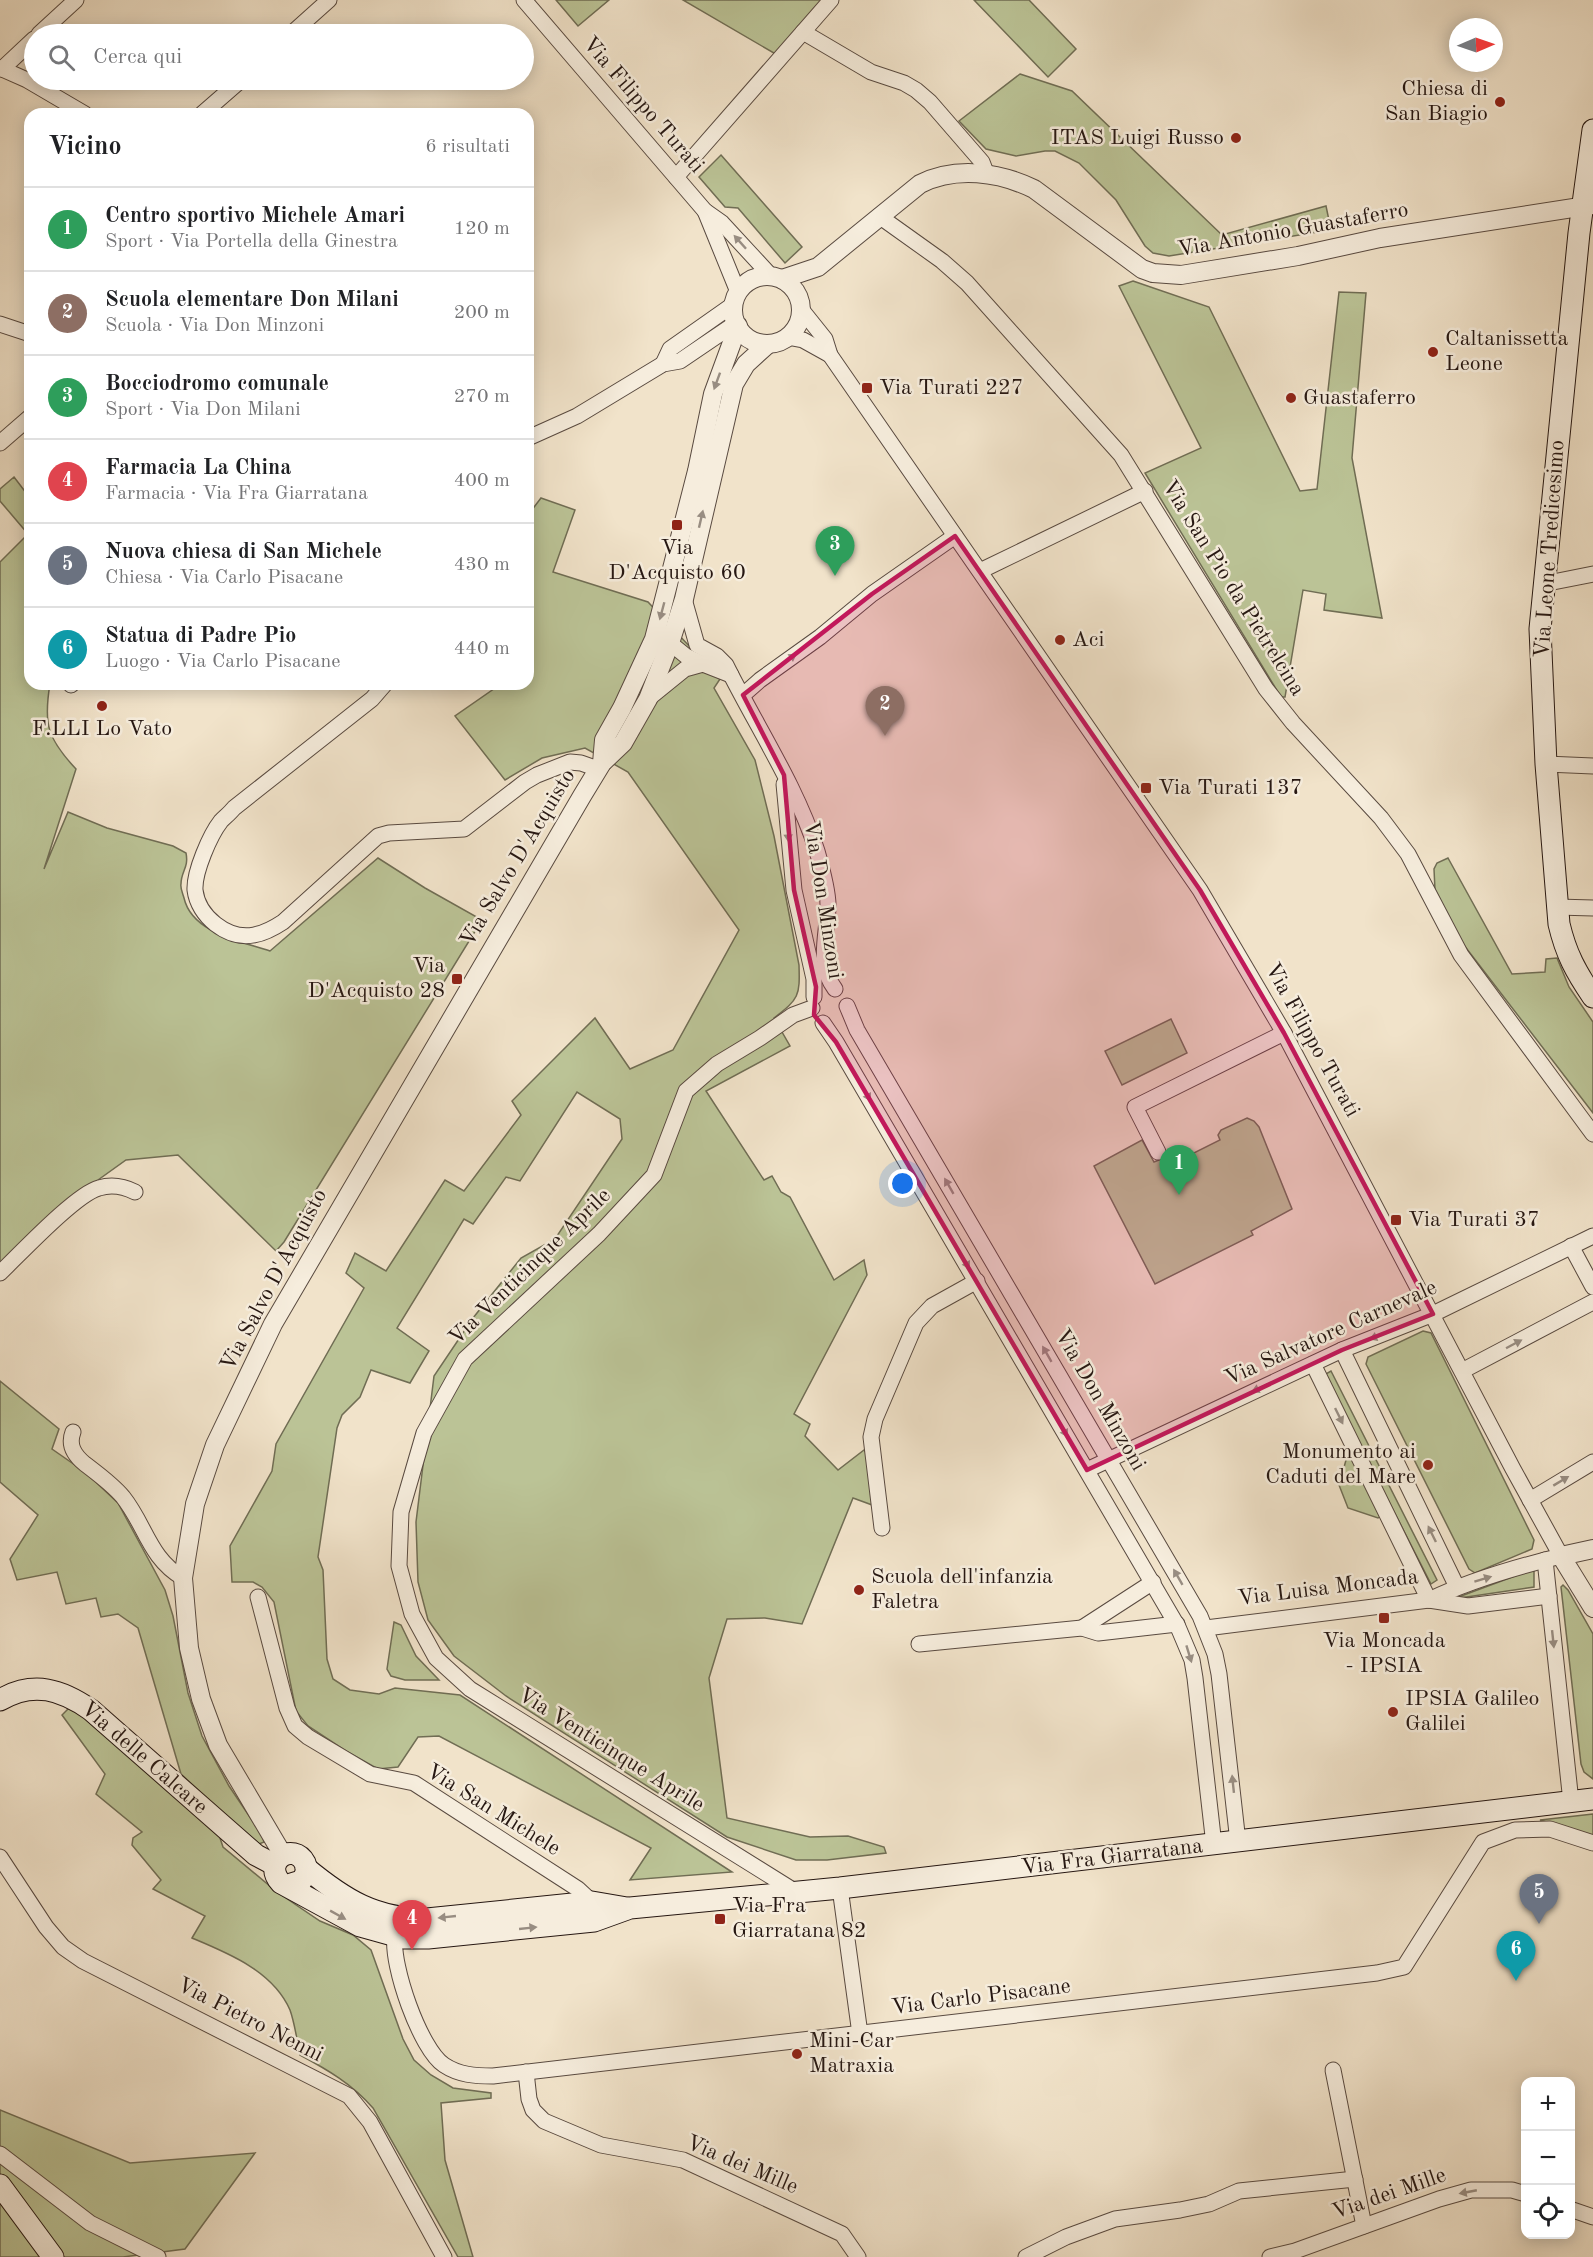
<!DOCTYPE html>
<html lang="it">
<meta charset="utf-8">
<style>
:root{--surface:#fff;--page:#f2f2f2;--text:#202124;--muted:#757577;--line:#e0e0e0;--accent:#8f2418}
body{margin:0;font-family:"Old Standard TT",serif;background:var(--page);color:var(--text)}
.controls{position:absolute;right:18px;bottom:18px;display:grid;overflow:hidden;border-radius:12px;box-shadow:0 3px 15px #0003}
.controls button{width:54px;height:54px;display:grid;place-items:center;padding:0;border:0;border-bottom:2px solid var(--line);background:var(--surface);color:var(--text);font:30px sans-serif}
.compass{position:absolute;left:1449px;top:18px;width:54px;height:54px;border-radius:50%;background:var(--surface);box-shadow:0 3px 15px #0003;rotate:88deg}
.you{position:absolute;left:903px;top:1184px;width:21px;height:21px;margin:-15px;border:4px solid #fff;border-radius:50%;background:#1a73e8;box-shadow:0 0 0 9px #1a73e833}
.badge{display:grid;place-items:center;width:39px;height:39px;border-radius:50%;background:var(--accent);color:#fff;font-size:20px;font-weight:700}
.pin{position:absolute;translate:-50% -50px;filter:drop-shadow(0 2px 3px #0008)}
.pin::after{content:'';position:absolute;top:32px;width:21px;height:18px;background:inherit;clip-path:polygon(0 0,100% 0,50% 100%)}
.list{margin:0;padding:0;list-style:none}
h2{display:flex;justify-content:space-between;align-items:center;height:78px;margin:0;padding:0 24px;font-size:26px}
h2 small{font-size:20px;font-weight:400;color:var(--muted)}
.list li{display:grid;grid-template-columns:39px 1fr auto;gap:18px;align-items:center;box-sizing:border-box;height:84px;padding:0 24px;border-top:2px solid var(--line)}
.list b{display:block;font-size:22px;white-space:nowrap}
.list p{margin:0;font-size:20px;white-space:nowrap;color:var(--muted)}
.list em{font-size:20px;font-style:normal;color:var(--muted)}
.icon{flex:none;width:33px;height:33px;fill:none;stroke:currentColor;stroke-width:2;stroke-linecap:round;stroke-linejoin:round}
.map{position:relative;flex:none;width:1593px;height:2257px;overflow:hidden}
.search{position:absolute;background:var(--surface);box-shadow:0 3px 15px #0003;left:24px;top:24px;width:510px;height:66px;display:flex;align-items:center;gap:15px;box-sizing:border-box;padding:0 21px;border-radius:33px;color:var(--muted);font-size:22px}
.panel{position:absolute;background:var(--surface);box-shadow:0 3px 15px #0003;left:24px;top:108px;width:510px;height:582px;border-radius:18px}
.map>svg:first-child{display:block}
.green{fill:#bbc396;stroke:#706d54;stroke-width:1.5}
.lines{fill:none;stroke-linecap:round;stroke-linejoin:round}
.minor-casing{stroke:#594a40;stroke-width:17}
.tertiary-casing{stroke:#594a40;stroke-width:20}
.secondary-casing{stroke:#261712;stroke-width:23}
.minor{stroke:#f6eddd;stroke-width:15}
.tertiary{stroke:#f6eddd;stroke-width:18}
.secondary{stroke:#f6eddd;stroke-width:21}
.oneway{fill:#988d82}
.marked{fill:#c2185b;fill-opacity:0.2;stroke:#c2185b;stroke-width:4.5;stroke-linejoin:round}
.poi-dot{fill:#8f2418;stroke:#f6eddd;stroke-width:2}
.labels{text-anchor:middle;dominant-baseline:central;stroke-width:5;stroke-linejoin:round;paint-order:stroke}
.poi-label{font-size:22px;fill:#261712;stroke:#f6eddd;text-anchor:start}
.street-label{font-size:22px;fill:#261712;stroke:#f6eddd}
</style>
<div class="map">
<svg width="1593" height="2257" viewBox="0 0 1593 2257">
<rect width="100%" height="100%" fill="#f1e3ca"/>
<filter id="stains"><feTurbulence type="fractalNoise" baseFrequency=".00333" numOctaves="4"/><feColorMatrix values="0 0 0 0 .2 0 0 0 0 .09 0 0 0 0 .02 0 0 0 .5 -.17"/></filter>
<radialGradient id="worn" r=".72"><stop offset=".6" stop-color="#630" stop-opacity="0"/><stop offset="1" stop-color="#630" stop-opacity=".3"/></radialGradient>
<g class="green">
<polygon points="556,0 609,0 578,26"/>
<polygon points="683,0 824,0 779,56"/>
<polygon points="974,0 1029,0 1076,49 1048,77"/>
<polygon points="1020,74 1072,91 1222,235 1326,206 1331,230 1169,256 1153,253 1145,246 1116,200 1079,163 1055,151 1045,151 1016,156 986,149 959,121"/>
<polygon points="721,155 802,247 785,263 738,208 725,207 699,177"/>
<polygon points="1133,281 1209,307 1300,491 1317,489 1339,292 1366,293 1352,458 1382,618 1324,610 1326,594 1303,590 1285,697 1281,697 1145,473 1201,448 1119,286"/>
<path d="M14,477L30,498V684H50C43,725 48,739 76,769L44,869L68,812L107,828L173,846L186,853C189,868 181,871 181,884C180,888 183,894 184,898C192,933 240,941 270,951L378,858L425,888L482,920L284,1242L276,1251L178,1155L126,1160L91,1185L0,1267V562L28,534L0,501V489Z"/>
<path d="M541,498L575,510L553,572L648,602L720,679L714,688L755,760L774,836L799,965C800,996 799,999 774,1018L790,1046L706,1091L764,1180L772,1176L781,1192L790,1197L834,1280L864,1260L867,1275L794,1414L810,1424L805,1436L838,1470L864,1450L868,1455L875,1506L853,1498L802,1624L765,1618L727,1619L709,1678L727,1818L810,1837L848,1836L884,1847L886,1853L827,1860H796L727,1837L506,1696L454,1656L428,1620L418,1582L416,1522L434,1376L473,1318L521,1258L555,1239L622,1139L620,1119L577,1092L520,1181L506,1177L473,1224L464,1219L397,1328L429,1351L410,1383L371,1370L360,1397L342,1415L337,1428L318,1557L323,1570L327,1659L333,1679L350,1690L379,1694L395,1688L460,1695L732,1872L630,1880L651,1848L439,1736L418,1737L398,1767L378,1769L346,1751L308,1726L296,1711L274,1602L262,1587L253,1582H232L230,1546L272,1471L276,1444L364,1288L346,1273L355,1253L386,1271L445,1180L464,1191L521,1115L512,1101L595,1018L630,1069L673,1050L739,930L628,772L585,748L542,758L505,780L455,716L501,684H528V515Z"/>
<polygon points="1448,858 1512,974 1545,972 1546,959 1557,958 1569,987 1593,1022 1593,1113 1460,940 1435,890 1434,869 1437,863"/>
<polygon points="1171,1019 1187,1053 1122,1085 1105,1051"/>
<polygon points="1247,1118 1254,1121 1259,1127 1292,1209 1251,1231 1253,1235 1155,1284 1094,1166 1142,1140 1154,1162 1166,1157 1170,1165 1220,1140 1218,1135 1221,1130"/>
<polygon points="1423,1331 1431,1333 1534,1540 1532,1549 1475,1573 1469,1569 1366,1364 1368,1357"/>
<polygon points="1331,1371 1437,1580 1431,1584 1324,1375"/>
<polygon points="0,1381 59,1429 52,1449 85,1472 118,1503 165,1590 173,1616 188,1693 202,1736 229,1786 262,1835 264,1842 259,1844 249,1838 181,1774 138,1628 118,1614 101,1617 96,1598 66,1604 57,1572 17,1580 10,1559 38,1515 0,1482"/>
<polygon points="1348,1453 1350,1453 1381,1516 1378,1518 1348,1508 1339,1485"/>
<polygon points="1534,1569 1534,1587 1453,1599"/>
<polygon points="1563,1585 1568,1590 1593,1634 1593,1779 1584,1772 1581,1764 1561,1587"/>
<polygon points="394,1622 401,1625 416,1656 439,1680 405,1680 391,1676 387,1669"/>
<path d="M72,1705L219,1835L223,1847L277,1892L320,1921L353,1935L371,1950L403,2039L414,2060L431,2075L453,2088L491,2093V2098L441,2103L445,2160L473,2257H458L373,2108C352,2084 328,2070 300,2055C297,2041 295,2024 290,2010C273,1971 228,1953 192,1938L205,1916L153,1889L161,1880L132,1845L133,1838L142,1832L96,1794L105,1774L62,1715Z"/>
<polygon points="1593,1814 1593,1837 1540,1820"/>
<polygon points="0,2110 130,2163 255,2153 185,2249 123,2257 0,2257"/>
</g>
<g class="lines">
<defs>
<g id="minor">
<polyline points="524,0 705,211 722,223 771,276"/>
<polyline points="803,32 871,72 904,83 916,90 930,102 982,162 987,175"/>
<polyline points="39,34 76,0"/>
<polyline points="291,34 329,0"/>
<polyline points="0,68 27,80 85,114"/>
<polyline points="2,69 34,39"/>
<polyline points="202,114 241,80"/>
<polyline points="676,177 831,0"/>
<polyline points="705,211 738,292"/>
<polyline points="879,216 942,261 967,283 1121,455 1266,689 1293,723 1381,818 1408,854 1461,955 1593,1134"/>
<path d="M801,309L825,339L830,355L1200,890L1284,1033L1513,1469L1561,1556C1516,1567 1471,1580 1429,1600L1206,1628"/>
<polyline points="0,324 30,334"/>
<polyline points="787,337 803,340 830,355"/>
<polyline points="663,364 670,349 734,304"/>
<polyline points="528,438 577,416 663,364 680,361 736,323"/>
<polyline points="0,443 30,417"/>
<polyline points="980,571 1145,491"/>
<polyline points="1543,584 1593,574"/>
<path d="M684,599L697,645L717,656L726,665C756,726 796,785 817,851C821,865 828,890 828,905C828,934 816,964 835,989"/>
<polyline points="670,643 686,656 703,664"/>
<path d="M385,684L372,699L234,808C230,813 225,817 221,821C210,835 194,872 195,890C198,916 227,940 254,935C265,933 274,928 283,922L378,836L389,833L464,829L525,782L537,775L570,762L581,763L598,769"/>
<polyline points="71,685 72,684"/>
<polyline points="743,695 760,680 820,637 872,594 955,536"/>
<polyline points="648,699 685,669 703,664 731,675"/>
<polyline points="1546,764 1593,766"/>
<polyline points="784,784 794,890 814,979 814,997"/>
<polyline points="1557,907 1593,908"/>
<polyline points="847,1006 857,1030 1200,1616 1215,1654 1219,1674 1238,1842"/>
<polyline points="823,1023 836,1042 1178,1627 1192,1660 1195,1678 1214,1845"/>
<polyline points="1158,1152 1135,1107 1284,1033"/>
<polyline points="1571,1246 1593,1287"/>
<path d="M0,1273C20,1254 76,1194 99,1188C112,1184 123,1186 135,1192"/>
<polyline points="1342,1350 1457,1587"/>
<polyline points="1313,1364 1429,1600"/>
<polyline points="1462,1371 1593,1302"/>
<path d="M73,1432C68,1445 74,1455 85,1464C98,1474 112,1484 123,1497C146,1526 149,1558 183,1578"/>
<polyline points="1087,1470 1342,1350 1433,1314 1593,1236"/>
<polyline points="1530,1500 1593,1462"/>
<polyline points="882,1528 871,1437 875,1419 916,1323 932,1306 977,1281"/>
<polyline points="1545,1560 1571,1802"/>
<polyline points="258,1597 287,1708 295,1726 308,1737 370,1774 414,1783 578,1889 592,1902"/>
<polyline points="1429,1600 1468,1606 1549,1596"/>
<polyline points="1082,1628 1153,1582"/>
<polyline points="919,1644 1082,1628 1098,1633 1177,1624"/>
<polyline points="0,1857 46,1927 63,1947 83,1961 349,2096 370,2122 444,2257"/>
<polyline points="840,1888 860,2034"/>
<polyline points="796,1892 470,1689 436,1658 412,1614 399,1566 401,1512 424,1433 465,1359 599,1234 654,1175 686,1091 717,1064 760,1038 793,1015 812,1008"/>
<path d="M395,1937C391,1965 420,2049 444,2065C459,2075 475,2076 493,2076L1377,1973L1404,1967L1483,1842L1515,1830L1550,1829L1593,1843"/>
<polyline points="1333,2070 1364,2226"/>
<polyline points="526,2072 529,2099 533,2110 544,2121 601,2145 683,2160 842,2234 858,2257"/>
<polyline points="0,2154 90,2223 158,2257"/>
<polyline points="1570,2209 1593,2217"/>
<polyline points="1026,2257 1066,2237 1115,2219 1180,2210 1209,2204 1239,2191 1355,2179"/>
<polyline points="1270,2257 1295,2251 1439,2199 1471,2190 1512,2190 1526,2194"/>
</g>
<g id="tertiary">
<circle cx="767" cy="310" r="34"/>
<path d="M782,279L818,267L920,184C956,166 999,172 1034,189L1142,269L1153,273L1181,275L1298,256L1380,238L1593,205"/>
<polyline points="602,763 604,740 622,708 654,639 697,471 713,394 738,326"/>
<polyline points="1593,1549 1561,1556 1593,1608"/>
<polyline points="283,1855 218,1745 201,1699 189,1648 183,1578 195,1504 215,1445 273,1324 582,796 602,763 623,743 648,699 670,643 684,599 734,384 746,364 768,344"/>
</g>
<g id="secondary">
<path d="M1593,130L1579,233L1540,629L1546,764L1559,924C1566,954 1576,972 1593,997"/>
<path d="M0,1700C34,1680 62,1690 91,1710L256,1855L275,1865"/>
<path d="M306,1868C345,1900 375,1919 427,1919L592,1902L627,1908"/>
<path d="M288,1885L301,1881C306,1875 308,1870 305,1863C294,1841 261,1861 281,1883L360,1926L403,1938H428L594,1921L630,1908L840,1888L1593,1799"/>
<polyline points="0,2185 53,2257"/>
</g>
</defs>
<use href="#minor" class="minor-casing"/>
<use href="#tertiary" class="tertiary-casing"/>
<use href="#secondary" class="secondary-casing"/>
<use href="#minor" class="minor"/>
<use href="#tertiary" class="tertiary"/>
<use href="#secondary" class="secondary"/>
</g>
<defs><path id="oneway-solid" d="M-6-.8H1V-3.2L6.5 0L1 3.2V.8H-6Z" transform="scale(1.5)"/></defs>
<g class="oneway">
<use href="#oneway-solid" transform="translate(740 242) rotate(-132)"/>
<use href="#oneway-solid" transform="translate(717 381) rotate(110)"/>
<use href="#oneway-solid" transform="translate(701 519) rotate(-77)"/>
<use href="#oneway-solid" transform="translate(662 611) rotate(105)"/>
<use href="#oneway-solid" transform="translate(789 659) rotate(-35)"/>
<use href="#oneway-solid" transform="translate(788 833) rotate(86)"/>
<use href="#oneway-solid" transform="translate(866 1093) rotate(60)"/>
<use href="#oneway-solid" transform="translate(949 1186) rotate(-120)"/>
<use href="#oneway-solid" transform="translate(965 1261) rotate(60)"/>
<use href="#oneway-solid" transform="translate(1378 1336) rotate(159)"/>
<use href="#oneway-solid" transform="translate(1514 1344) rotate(-28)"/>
<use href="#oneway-solid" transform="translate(1047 1354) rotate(-120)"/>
<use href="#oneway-solid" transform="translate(1260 1388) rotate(155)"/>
<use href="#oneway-solid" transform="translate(1339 1416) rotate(64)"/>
<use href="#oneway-solid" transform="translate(1063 1429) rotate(60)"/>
<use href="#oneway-solid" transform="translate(1561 1481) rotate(-31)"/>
<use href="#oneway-solid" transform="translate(1432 1534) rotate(-116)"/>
<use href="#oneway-solid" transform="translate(1178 1577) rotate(-120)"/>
<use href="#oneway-solid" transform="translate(1483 1579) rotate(-17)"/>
<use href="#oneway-solid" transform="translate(1553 1639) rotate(84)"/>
<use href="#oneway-solid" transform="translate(1189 1654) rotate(73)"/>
<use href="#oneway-solid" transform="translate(1233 1784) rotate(-96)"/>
<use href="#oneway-solid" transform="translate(338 1915) rotate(29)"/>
<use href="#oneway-solid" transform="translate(447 1917) rotate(174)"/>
<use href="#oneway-solid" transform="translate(528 1928) rotate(-6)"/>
<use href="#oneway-solid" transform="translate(1468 2192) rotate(169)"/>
</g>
<path class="marked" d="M955,536L1200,890L1284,1033L1433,1314L1342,1350L1087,1470L836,1042L814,1015L816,987L794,890L784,775L743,695L872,594Z"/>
<g class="poi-dot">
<circle cx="1500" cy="102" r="6"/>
<circle cx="1236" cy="138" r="6"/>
<circle cx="1433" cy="352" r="6"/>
<rect x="861" y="382" width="12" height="12" rx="3"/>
<circle cx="1291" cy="398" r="6"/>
<rect x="671" y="519" width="12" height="12" rx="3"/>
<circle cx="1060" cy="640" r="6"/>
<circle cx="102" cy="706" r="6"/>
<rect x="1140" y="782" width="12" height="12" rx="3"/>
<rect x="451" y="973" width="12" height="12" rx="3"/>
<rect x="1390" y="1214" width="12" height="12" rx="3"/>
<circle cx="1428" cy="1465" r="6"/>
<circle cx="859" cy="1590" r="6"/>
<rect x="1378" y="1612" width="12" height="12" rx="3"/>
<circle cx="1393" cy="1712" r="6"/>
<rect x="714" y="1913" width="12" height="12" rx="3"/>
<circle cx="797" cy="2054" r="6"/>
</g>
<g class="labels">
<g class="poi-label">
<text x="1488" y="89" text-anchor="end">Chiesa di<tspan x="1488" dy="25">San Biagio</tspan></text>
<text x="1224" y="138" text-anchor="end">ITAS Luigi Russo</text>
<text x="1445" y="339">Caltanissetta<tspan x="1445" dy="25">Leone</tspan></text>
<text x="879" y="388">Via Turati 227</text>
<text x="1303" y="398">Guastaferro</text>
<text x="677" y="548" text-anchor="middle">Via<tspan x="677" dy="25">D'Acquisto 60</tspan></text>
<text x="1072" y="640">Aci</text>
<text x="102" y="729" text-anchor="middle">F.LLI Lo Vato</text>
<text x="1158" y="788">Via Turati 137</text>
<text x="445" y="966" text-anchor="end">Via<tspan x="445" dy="25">D'Acquisto 28</tspan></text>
<text x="1408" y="1220">Via Turati 37</text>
<text x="1416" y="1452" text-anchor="end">Monumento ai<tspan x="1416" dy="25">Caduti del Mare</tspan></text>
<text x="871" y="1577">Scuola dell'infanzia<tspan x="871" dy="25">Faletra</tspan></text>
<text x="1384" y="1641" text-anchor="middle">Via Moncada<tspan x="1384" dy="25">- IPSIA</tspan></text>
<text x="1405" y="1699">IPSIA Galileo<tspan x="1405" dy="25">Galilei</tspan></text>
<text x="732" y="1906">Via Fra<tspan x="732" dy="25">Giarratana 82</tspan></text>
<text x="809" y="2041">Mini-Car<tspan x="809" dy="25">Matraxia</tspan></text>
</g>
<g class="street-label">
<text transform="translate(643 105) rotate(49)">Via Filippo Turati</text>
<text transform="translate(1293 230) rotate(-10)">Via Antonio Guastaferro</text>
<text transform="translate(1550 549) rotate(-86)">Via Leone Tredicesimo</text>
<text transform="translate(1233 588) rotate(58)">Via San Pio da Pietrelcina</text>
<text transform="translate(518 858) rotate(-59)">Via Salvo D'Acquisto</text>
<text transform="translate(823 900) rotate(81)">Via Don Minzoni</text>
<text transform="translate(1312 1040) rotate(61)">Via Filippo Turati</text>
<text transform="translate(530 1267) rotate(-44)">Via Venticinque Aprile</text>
<text transform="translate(274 1280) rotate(-62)">Via Salvo D'Acquisto</text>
<text transform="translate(1331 1333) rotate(-24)">Via Salvatore Carnevale</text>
<text transform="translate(1100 1400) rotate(60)">Via Don Minzoni</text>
<text transform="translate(1328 1588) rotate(-7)">Via Luisa Moncada</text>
<text transform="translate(611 1750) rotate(32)">Via Venticinque Aprile</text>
<text transform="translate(144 1758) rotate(41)">Via delle Calcare</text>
<text transform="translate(493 1810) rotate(32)">Via San Michele</text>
<text transform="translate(1112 1857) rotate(-7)">Via Fra Giarratana</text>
<text transform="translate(981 1997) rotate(-7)">Via Carlo Pisacane</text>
<text transform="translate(250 2020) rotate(27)">Via Pietro Nenni</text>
<text transform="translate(742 2165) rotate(23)">Via dei Mille</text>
<text transform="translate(1389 2194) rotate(-19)">Via dei Mille</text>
</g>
</g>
<rect width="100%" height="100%" filter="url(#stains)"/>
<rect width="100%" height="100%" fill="url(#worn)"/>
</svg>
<div class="controls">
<button>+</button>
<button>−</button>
<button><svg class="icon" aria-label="locate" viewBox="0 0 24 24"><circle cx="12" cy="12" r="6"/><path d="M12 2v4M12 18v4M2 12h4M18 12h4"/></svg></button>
</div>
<svg class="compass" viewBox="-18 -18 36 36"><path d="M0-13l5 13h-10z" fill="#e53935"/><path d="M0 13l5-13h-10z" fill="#757577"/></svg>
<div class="you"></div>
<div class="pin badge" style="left:1179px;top:1195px;background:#2e9e5b">1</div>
<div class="pin badge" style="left:885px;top:736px;background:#8d6e63">2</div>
<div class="pin badge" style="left:835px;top:576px;background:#2e9e5b">3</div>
<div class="pin badge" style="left:412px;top:1950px;background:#e0444e">4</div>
<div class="pin badge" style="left:1539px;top:1924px;background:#6b7280">5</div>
<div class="pin badge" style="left:1516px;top:1981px;background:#0f9aa8">6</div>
<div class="search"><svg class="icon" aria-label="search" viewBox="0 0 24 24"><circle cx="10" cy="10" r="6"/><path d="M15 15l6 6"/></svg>Cerca qui</div>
<section class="panel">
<h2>Vicino<small>6 risultati</small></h2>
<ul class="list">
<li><span class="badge" style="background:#2e9e5b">1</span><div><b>Centro sportivo Michele Amari</b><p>Sport · Via Portella della Ginestra</p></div><em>120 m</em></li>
<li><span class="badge" style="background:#8d6e63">2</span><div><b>Scuola elementare Don Milani</b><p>Scuola · Via Don Minzoni</p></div><em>200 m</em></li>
<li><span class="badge" style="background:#2e9e5b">3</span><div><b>Bocciodromo comunale</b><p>Sport · Via Don Milani</p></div><em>270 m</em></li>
<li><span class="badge" style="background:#e0444e">4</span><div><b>Farmacia La China</b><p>Farmacia · Via Fra Giarratana</p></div><em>400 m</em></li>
<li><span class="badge" style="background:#6b7280">5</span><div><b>Nuova chiesa di San Michele</b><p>Chiesa · Via Carlo Pisacane</p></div><em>430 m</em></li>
<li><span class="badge" style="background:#0f9aa8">6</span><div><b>Statua di Padre Pio</b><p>Luogo · Via Carlo Pisacane</p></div><em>440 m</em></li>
</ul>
</section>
</div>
